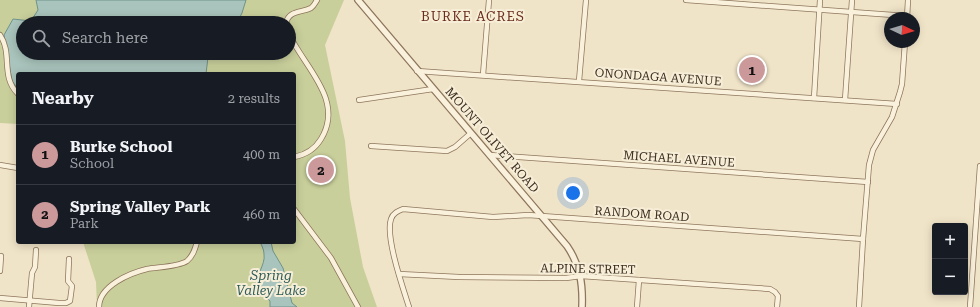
<!DOCTYPE html>
<meta charset="utf-8">
<style>
:root{--surface:#171b24;--page:#242831;--text:#f1f3f6;--muted:#9ea1a6;--line:#363941;--accent:#cc999b}
body{margin:0;font-family:"Roboto Serif",serif;background:var(--page);color:var(--text)}
.controls{position:absolute;right:12px;bottom:12px;display:grid;overflow:hidden;border-radius:4px;box-shadow:0 2px 10px #0003}
.controls button{width:36px;height:36px;display:grid;place-items:center;padding:0;border:0;border-bottom:1px solid var(--line);background:var(--surface);color:var(--text);font:20px sans-serif}
.compass{position:absolute;left:884px;top:12px;width:36px;height:36px;border-radius:50%;background:var(--surface);box-shadow:0 2px 10px #0003;rotate:94deg}
.you{position:absolute;left:573px;top:193px;width:14px;height:14px;margin:-10px;border:3px solid #fff;border-radius:50%;background:#1a73e8;box-shadow:0 0 0 6px #1a73e833}
.badge{display:grid;place-items:center;width:26px;height:26px;border-radius:50%;background:var(--accent);color:#111;font-size:13px;font-weight:700}
.pin{position:absolute;translate:-50% -50%;border:2px solid #fff;box-shadow:0 1px 4px #0006}
.list{margin:0;padding:0;list-style:none}
h2{display:flex;justify-content:space-between;align-items:center;height:52px;margin:0;padding:0 16px;font-size:17px}
h2 small{font-size:13px;font-weight:400;color:var(--muted)}
.list li{display:grid;grid-template-columns:26px 1fr auto;gap:12px;align-items:center;box-sizing:border-box;height:60px;padding:0 16px;border-top:1px solid var(--line)}
.list b{display:block;font-size:15px;white-space:nowrap}
.list p{margin:0;font-size:13px;white-space:nowrap;color:var(--muted)}
.list em{font-size:13px;font-style:normal;color:var(--muted)}
.icon{flex:none;width:22px;height:22px;fill:none;stroke:currentColor;stroke-width:2;stroke-linecap:round;stroke-linejoin:round}
.map{position:relative;flex:none;width:980px;height:307px;overflow:hidden}
.search{position:absolute;background:var(--surface);box-shadow:0 2px 10px #0003;left:16px;top:16px;width:280px;height:44px;display:flex;align-items:center;gap:10px;box-sizing:border-box;padding:0 14px;border-radius:22px;color:var(--muted);font-size:15px}
.panel{position:absolute;background:var(--surface);box-shadow:0 2px 10px #0003;left:16px;top:72px;width:280px;height:172px;border-radius:4px}
.map>svg:first-child{display:block}
.green{fill:#c9cf9b;fill-rule:evenodd}
.water{fill:#a9c4bc;stroke:#6f938a}
.lines{fill:none;stroke-linecap:round;stroke-linejoin:round}
.minor-casing{stroke:#8d765c;stroke-width:6}
.tertiary-casing{stroke:#8d765c;stroke-width:8}
.minor{stroke:#faf1dc;stroke-width:4.5}
.tertiary{stroke:#faf1dc;stroke-width:5.5}
.labels{text-anchor:middle;dominant-baseline:central;stroke-width:4;stroke-linejoin:round;paint-order:stroke}
.street-label{font-size:12px;fill:#3d2e20;stroke:#f7eed8}
.neighbourhood-label{font-size:13px;letter-spacing:1px;fill:#6b2e1e;stroke:#f7eed8}
.water-label{font-size:13px;font-style:italic;fill:#2f5d5a;stroke:#f7eed8}
</style>
<div class="map">
<svg width="980" height="307" viewBox="0 0 980 307">
<rect width="100%" height="100%" fill="#f0e4c8"/>
<path class="green" d="M0,0H344L325,45L345,141L350,198L363,267L377,307H97L96,282L83,242H294V74H18V124L0,123ZM23,23H289V53H23Z"/>
<g class="water">
<polygon points="36,0 246,0 242,13 237,23 23,23 23,53 215,53 208,57 206,74 18,74 18,89 12,81 4,35 13,19 31,21 38,10"/>
<path d="M260,242H271L273,251L283,268L292,303L297,307H270V301C266,296 261,295 255,291C254,277 266,265 264,254C264,250 262,246 260,242Z"/>
</g>
<g class="lines">
<defs>
<g id="minor">
<polyline points="686,0 907,16"/>
<polyline points="907,18 908,0"/>
<path d="M286,23C289,10 301,13 311,8C314,6 315,3 317,0"/>
<path d="M289,34C304,67 345,100 321,139C315,149 305,155 294,157"/>
<path d="M0,35C13,54 0,76 18,94"/>
<polyline points="417,71 897,104"/>
<polyline points="483,75 489,0"/>
<polyline points="579,81 586,0"/>
<polyline points="814,98 820,0"/>
<polyline points="359,100 433,89"/>
<polyline points="845,100 852,0"/>
<polyline points="371,146 447,151 455,147 471,133"/>
<polyline points="490,155 868,182"/>
<polyline points="0,165 18,168"/>
<polyline points="294,209 331,258 358,307"/>
<polyline points="0,256 1,256 0,271"/>
<polyline points="399,274 459,277 566,278 581,276 770,289 775,292 778,296 777,307"/>
<polyline points="0,298 59,303 66,303 70,301 72,286 68,281 69,259"/>
<polyline points="29,307 32,273 35,267 36,250"/>
<path d="M99,307C99,286 130,273 147,269C158,267 178,267 187,261C193,256 195,249 197,242"/>
<path d="M409,307C403,288 385,237 391,219C393,213 398,211 403,209L493,217L528,215L863,239"/>
<polyline points="637,307 639,280"/>
<polyline points="859,307 863,239 869,165 873,150 892,117 900,92 902,84 905,42"/>
<polyline points="970,307 980,166"/>
</g>
<path id="tertiary" d="M358,0L567,246C580,265 583,284 582,307"/>
</defs>
<use href="#minor" class="minor-casing"/>
<use href="#tertiary" class="tertiary-casing"/>
<use href="#minor" class="minor"/>
<use href="#tertiary" class="tertiary"/>
</g>
<g class="labels">
<g class="street-label">
<text transform="translate(658 77) rotate(4)">ONONDAGA AVENUE</text>
<text transform="translate(492 140) rotate(49)">MOUNT OLIVET ROAD</text>
<text transform="translate(679 159) rotate(4)">MICHAEL AVENUE</text>
<text transform="translate(642 214) rotate(4)">RANDOM ROAD</text>
<text transform="translate(588 269) rotate(1)">ALPINE STREET</text>
</g>
<g class="neighbourhood-label">
<text x="473" y="16">BURKE ACRES</text>
</g>
<g class="water-label">
<text x="271" y="275">Spring<tspan x="271" dy="15">Valley Lake</tspan></text>
</g>
</g>
</svg>
<div class="controls">
<button>+</button>
<button>−</button>
</div>
<svg class="compass" viewBox="-18 -18 36 36"><path d="M0-13l5 13h-10z" fill="#e53935"/><path d="M0 13l5-13h-10z" fill="#9ea1a6"/></svg>
<div class="you"></div>
<div class="pin badge" style="left:752px;top:70px">1</div>
<div class="pin badge" style="left:321px;top:170px">2</div>
<div class="search"><svg class="icon" aria-label="search" viewBox="0 0 24 24"><circle cx="10" cy="10" r="6"/><path d="M15 15l6 6"/></svg>Search here</div>
<section class="panel">
<h2>Nearby<small>2 results</small></h2>
<ul class="list">
<li><span class="badge">1</span><div><b>Burke School</b><p>School</p></div><em>400 m</em></li>
<li><span class="badge">2</span><div><b>Spring Valley Park</b><p>Park</p></div><em>460 m</em></li>
</ul>
</section>
</div>
